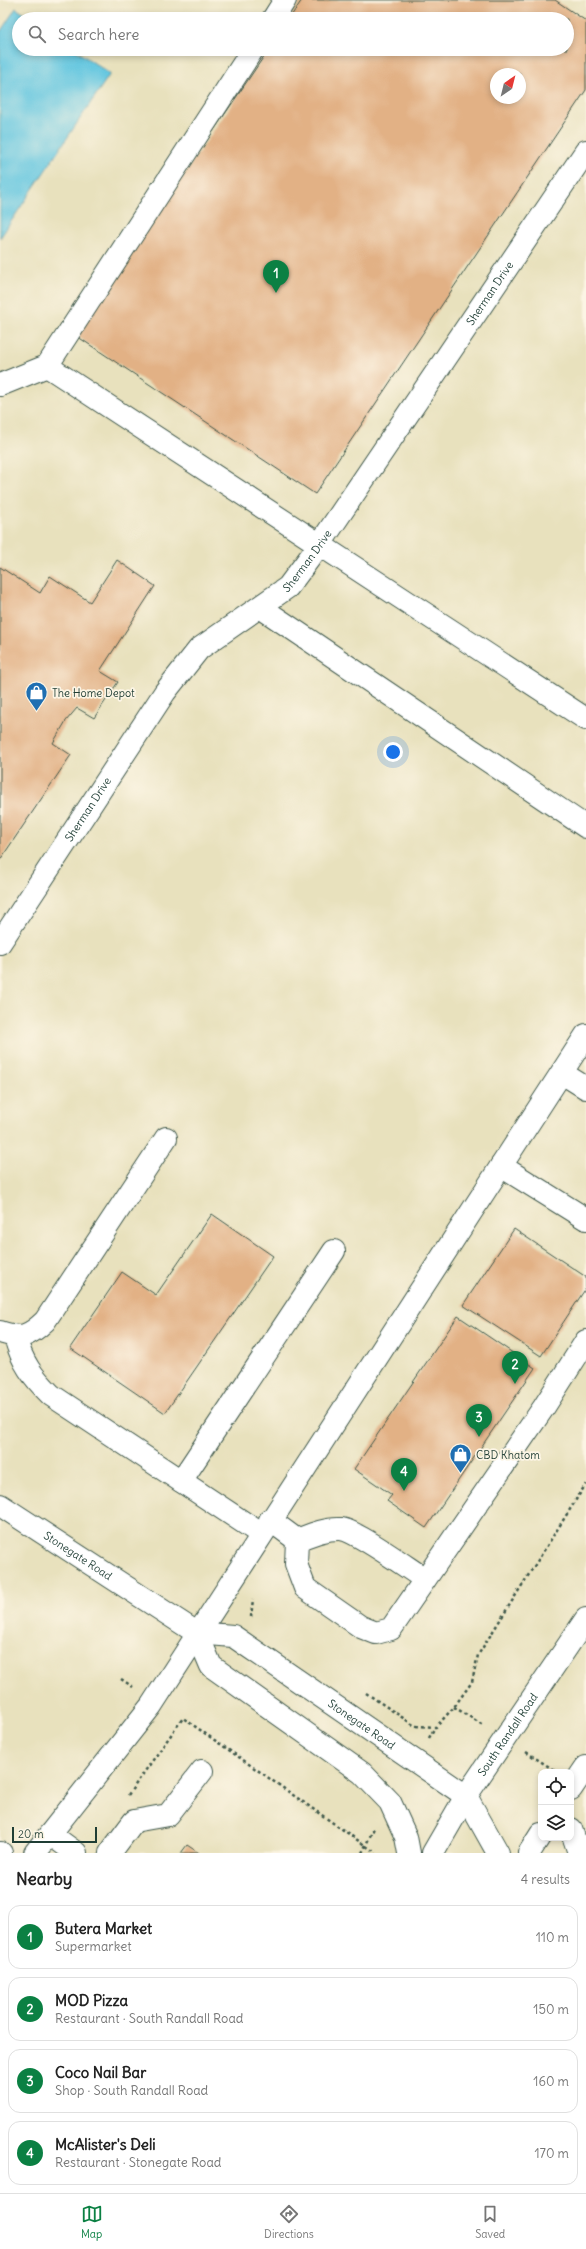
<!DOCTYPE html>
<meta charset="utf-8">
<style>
:root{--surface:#fff;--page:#f6f6f6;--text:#222;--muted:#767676;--line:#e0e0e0;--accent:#0b8043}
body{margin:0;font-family:Delius,sans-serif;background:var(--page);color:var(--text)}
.controls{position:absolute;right:12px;bottom:12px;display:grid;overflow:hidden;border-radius:8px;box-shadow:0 2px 6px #0003}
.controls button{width:36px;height:36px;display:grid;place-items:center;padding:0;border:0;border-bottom:1px solid var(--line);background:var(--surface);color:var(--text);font:20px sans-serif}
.compass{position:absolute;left:490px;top:68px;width:36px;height:36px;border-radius:50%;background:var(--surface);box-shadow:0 2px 6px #0003;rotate:35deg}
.scale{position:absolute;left:12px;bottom:10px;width:85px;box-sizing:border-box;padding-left:4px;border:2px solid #1f3d34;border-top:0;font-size:11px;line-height:14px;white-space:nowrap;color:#1f3d34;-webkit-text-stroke:3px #fcf5e5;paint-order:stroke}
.you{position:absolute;left:393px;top:752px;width:14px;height:14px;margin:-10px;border:3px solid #fff;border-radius:50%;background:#1a73e8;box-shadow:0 0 0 6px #1a73e833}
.badge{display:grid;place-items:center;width:26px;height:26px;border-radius:50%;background:var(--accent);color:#fff;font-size:13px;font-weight:700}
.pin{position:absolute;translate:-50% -33px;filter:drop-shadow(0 1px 2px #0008)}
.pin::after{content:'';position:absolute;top:21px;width:14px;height:12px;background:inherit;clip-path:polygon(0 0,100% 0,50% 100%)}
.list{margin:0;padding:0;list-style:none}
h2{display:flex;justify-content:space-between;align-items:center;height:52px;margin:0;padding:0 16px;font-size:17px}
h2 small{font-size:13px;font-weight:400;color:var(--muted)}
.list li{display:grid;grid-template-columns:26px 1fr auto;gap:12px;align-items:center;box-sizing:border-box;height:64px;margin:0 8px 8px;padding:0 8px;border:1px solid var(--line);border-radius:12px}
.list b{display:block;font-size:15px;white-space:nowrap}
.list p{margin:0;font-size:13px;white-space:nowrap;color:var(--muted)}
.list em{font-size:13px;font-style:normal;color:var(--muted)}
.icon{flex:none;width:22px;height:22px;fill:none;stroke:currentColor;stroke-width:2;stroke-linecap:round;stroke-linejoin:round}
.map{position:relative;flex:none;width:586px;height:1853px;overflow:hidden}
.search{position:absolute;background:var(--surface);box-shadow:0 2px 6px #0003;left:12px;right:12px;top:12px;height:44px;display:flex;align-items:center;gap:10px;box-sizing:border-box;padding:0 14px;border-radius:22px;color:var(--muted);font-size:15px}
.sheet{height:340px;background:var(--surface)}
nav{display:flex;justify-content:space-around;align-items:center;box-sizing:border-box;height:56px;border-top:1px solid var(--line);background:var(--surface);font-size:11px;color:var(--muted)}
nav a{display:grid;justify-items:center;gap:2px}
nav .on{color:var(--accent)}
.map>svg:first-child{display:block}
.water{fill:#62c6e0;stroke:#40828a}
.building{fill:#e2b185;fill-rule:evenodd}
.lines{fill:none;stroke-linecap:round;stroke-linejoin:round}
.minor-casing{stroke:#3d5649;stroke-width:24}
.major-casing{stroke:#3d5649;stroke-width:24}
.path{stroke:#3d5649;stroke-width:2.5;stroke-dasharray:3 3;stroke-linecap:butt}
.minor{stroke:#fff;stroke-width:22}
.major{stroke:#fff;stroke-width:22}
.labels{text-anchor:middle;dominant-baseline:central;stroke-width:3.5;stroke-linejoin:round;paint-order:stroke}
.street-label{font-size:11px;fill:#1f3d34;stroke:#fcf5e5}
.poi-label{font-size:11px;fill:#1f3d34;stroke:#fcf5e5;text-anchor:start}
</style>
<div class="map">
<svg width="586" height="1853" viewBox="0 0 586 1853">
<rect width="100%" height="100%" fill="#fcf5e5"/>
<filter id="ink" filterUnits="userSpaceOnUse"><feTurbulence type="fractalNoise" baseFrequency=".025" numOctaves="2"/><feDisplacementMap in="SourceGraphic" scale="8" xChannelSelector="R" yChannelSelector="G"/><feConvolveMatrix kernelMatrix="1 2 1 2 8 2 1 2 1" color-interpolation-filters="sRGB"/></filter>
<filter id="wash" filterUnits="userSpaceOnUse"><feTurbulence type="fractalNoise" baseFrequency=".012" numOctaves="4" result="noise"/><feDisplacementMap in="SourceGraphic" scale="16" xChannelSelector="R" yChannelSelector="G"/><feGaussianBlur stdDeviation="0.9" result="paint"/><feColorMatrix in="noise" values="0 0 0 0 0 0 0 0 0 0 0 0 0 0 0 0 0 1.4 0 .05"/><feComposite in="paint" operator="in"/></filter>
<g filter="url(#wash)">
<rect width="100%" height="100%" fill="#e8e1bd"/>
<polygon class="water" points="16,8 31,19 19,19 19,49 74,49 110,74 0,238 0,32"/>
<g id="blocks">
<g class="building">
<path d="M302,0H555L586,21V90L315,494L75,335L269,49H567V19H289ZM496,74H520V98H496Z"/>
<polygon points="117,560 155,586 100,671 118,682 94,718 77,708 66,721 53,743 71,755 0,860 0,567 40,593 50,576 90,602"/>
<polygon points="212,1214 273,1256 165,1413 70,1348 122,1272 156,1295"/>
<polygon points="514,1229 586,1277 586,1288 541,1356 463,1305"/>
<polygon points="458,1316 535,1368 426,1528 387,1501 392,1495 354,1469"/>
<polygon points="187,1845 199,1853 181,1853"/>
</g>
</g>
</g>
<g filter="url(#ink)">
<use href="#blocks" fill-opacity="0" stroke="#3d5649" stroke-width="1"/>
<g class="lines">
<defs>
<g id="minor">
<polyline points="273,19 285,0"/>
<polyline points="47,366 586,719"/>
<polyline points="0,385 47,366 253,49"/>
<polyline points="260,607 586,827"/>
<path id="s1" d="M0,943L165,692L199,649L288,587L320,544L586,151"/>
<polyline points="562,1073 586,1088"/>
<polyline points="501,1166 586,1219"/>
<path d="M0,1332C22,1339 28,1337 45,1321L166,1138"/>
<path d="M15,1337C23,1364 32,1376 51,1395L261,1534"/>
<polyline points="181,1481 334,1251"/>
<path id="s2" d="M0,1505L197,1633L233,1636L466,1796L498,1853"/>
<polyline points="270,1520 297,1540 296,1564 305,1588 361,1627 376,1633 391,1629 544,1407 586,1341"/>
<path d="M297,1540C310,1535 326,1528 341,1529C357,1531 409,1569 425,1579"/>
<polyline points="197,1633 211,1666 362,1773 390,1802 406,1837 409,1853"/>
<polyline points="571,1829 579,1853"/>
<polyline points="50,1834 76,1853"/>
<polyline points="0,1853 1,1853"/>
<polyline points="35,1853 151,1706 586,1035"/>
<polyline points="110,1853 134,1821 168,1815 202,1771"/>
</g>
<g id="major">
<polyline points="571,1789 586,1767"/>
<path id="s3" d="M433,1853L466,1796L586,1619"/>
<polyline points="529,1853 541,1834"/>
</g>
</defs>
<use href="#minor" class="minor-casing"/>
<use href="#major" class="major-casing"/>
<g class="path">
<polyline points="251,1617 253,1599"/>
<polyline points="121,1679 133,1687"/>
<polyline points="366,1693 415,1726 436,1727 454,1707 472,1682 478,1655 586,1484"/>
<polyline points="454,1707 483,1725"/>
<polyline points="429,1738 435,1727"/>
<polyline points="526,1752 554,1770"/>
<polyline points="128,1795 183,1718 376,1853"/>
<polyline points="362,1853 374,1828"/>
</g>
<use href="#minor" class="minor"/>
<use href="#major" class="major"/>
</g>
</g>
<defs>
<symbol id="shop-pin" viewBox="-11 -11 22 30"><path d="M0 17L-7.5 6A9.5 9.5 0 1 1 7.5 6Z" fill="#1f6fb2" stroke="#fcf5e5"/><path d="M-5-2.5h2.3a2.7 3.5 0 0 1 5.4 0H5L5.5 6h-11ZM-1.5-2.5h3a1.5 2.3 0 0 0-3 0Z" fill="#fff"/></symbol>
</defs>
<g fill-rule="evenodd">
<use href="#shop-pin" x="24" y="680" width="25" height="34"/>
<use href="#shop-pin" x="448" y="1442" width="25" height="34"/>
</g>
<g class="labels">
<g class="street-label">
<text stroke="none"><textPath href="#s1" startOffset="820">Sherman Drive</textPath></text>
<text stroke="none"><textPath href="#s1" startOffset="496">Sherman Drive</textPath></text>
<text stroke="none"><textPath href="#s1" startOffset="160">Sherman Drive</textPath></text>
<text stroke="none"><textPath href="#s2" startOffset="93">Stonegate Road</textPath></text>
<text stroke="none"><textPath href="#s2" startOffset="427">Stonegate Road</textPath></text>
<text stroke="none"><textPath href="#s3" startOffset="140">South Randall Road</textPath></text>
</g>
<g class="poi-label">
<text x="52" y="693">The Home Depot</text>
<text x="476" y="1455">CBD Khatom</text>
</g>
</g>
</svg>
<div class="controls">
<button><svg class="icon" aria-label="locate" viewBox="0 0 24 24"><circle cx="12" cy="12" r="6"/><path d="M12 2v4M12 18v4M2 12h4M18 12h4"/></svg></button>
<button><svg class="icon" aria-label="layers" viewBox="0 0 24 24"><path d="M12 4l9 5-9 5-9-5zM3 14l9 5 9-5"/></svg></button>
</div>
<svg class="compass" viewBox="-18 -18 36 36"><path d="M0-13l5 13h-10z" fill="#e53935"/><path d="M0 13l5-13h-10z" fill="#767676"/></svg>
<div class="scale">20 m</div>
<div class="you"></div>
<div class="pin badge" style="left:276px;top:293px">1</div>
<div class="pin badge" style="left:515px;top:1384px">2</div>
<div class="pin badge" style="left:479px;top:1437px">3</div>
<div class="pin badge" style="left:404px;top:1491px">4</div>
<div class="search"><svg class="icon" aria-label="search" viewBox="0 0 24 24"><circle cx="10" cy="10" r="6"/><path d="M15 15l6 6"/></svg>Search here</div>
</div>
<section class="sheet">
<h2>Nearby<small>4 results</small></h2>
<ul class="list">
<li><span class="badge">1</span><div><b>Butera Market</b><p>Supermarket</p></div><em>110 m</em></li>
<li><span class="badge">2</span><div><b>MOD Pizza</b><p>Restaurant · South Randall Road</p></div><em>150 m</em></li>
<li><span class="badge">3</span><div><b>Coco Nail Bar</b><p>Shop · South Randall Road</p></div><em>160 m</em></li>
<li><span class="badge">4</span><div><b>McAlister's Deli</b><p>Restaurant · Stonegate Road</p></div><em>170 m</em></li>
</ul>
</section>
<nav>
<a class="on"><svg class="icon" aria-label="map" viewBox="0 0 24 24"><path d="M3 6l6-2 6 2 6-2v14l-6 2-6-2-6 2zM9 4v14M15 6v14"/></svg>Map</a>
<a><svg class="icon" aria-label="directions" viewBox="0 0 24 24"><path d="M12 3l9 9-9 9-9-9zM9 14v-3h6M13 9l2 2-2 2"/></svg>Directions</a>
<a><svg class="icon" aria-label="saved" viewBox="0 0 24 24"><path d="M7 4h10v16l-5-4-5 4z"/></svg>Saved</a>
</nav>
